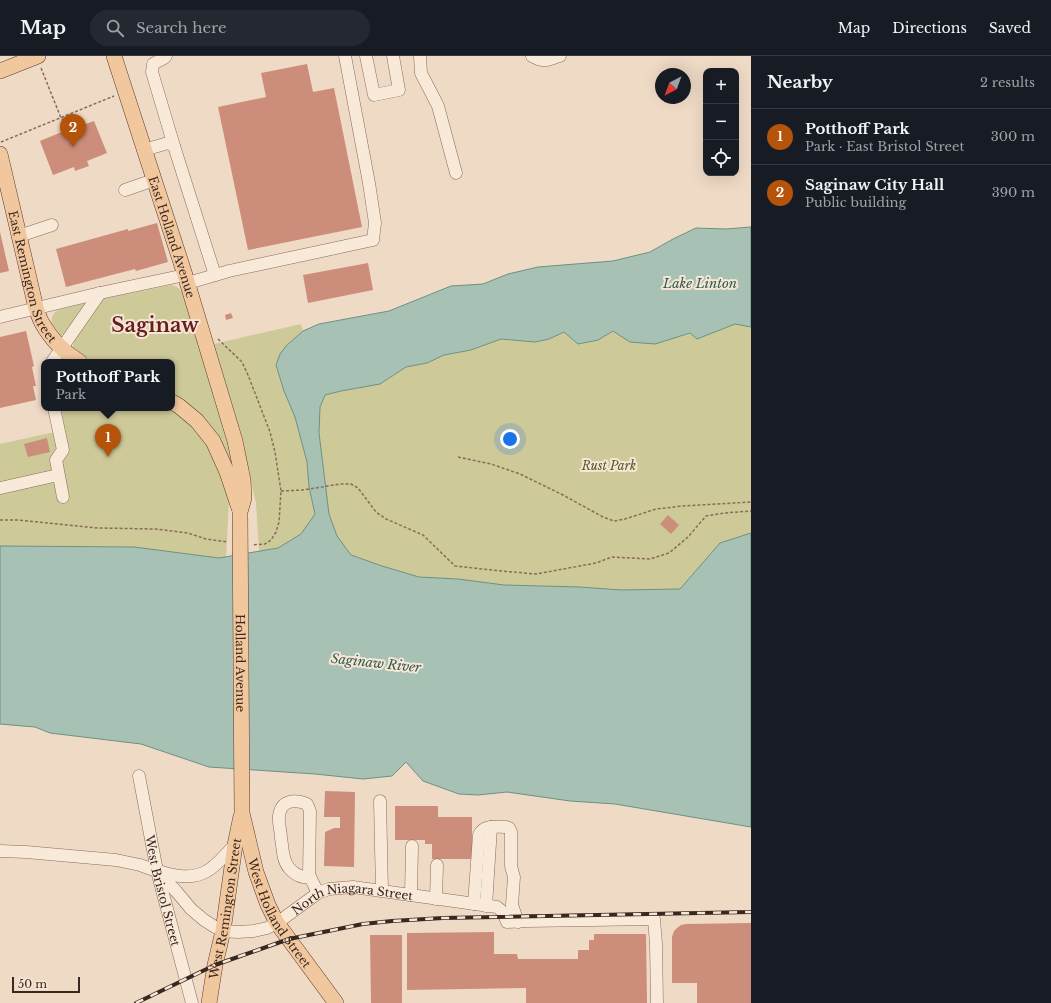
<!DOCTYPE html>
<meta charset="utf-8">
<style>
:root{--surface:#171b24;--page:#242831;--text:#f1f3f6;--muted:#9ea1a6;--line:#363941;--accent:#b45309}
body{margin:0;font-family:"Libre Baskerville",serif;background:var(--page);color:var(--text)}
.controls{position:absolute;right:12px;top:12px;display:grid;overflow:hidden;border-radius:8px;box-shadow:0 4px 16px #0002}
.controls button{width:36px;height:36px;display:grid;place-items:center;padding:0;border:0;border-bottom:1px solid var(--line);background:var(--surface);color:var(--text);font:20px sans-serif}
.compass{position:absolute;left:655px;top:12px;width:36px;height:36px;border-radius:50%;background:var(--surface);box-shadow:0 4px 16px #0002;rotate:221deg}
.scale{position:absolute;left:12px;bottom:10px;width:68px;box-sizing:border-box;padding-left:4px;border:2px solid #3a271f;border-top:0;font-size:11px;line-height:14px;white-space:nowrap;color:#3a271f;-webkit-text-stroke:3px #f6e6d5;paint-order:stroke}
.you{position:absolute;left:510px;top:383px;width:14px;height:14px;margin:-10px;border:3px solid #fff;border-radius:50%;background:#1a73e8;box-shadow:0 0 0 6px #1a73e833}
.badge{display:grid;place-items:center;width:26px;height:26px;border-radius:50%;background:var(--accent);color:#fff;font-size:13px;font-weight:700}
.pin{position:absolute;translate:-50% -33px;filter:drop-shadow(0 1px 2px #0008)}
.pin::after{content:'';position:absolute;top:21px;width:14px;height:12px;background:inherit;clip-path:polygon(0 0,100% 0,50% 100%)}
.popup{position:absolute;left:41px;top:303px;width:134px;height:52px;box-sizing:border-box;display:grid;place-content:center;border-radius:8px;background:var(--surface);filter:drop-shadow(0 1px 3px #0005);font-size:13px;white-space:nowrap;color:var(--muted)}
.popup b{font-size:15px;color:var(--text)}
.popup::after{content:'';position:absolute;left:50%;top:100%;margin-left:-8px;border:8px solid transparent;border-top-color:var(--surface)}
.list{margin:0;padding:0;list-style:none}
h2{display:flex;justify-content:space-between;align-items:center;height:52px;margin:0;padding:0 16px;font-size:17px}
h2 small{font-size:13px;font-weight:400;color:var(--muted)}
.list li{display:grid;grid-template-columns:26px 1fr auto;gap:12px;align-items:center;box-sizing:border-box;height:56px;padding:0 16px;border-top:1px solid var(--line)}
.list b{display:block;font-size:15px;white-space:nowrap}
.list p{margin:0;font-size:13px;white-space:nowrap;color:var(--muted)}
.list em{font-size:13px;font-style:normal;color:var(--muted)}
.icon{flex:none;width:22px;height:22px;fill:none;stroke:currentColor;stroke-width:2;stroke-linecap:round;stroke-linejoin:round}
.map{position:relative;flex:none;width:751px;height:947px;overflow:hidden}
header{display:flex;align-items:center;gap:24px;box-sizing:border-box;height:56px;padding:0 20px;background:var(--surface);border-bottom:1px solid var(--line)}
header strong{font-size:19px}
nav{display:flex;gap:22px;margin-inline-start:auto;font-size:14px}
.search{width:280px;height:36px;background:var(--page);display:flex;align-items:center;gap:10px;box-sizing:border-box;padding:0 14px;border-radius:22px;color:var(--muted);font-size:15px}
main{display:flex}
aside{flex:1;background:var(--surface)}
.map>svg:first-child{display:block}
.green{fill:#cdc999}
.water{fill:#a7c2b5;stroke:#6d9181}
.building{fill:#cd8d7b}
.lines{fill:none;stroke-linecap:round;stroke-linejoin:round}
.minor-casing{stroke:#8a6b5b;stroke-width:13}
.major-casing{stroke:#583a2f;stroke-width:16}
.path{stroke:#8a6b5b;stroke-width:1.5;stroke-dasharray:3 2;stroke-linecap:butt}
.minor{stroke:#f9e9d9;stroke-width:12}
.major{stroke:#f1c79e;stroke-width:15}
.rail-casing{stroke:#3a271f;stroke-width:4}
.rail{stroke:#f6e6d5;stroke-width:2.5;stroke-dasharray:8;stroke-linecap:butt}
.major-bridge-casing{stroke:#583a2f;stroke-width:16;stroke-linecap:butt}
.major-bridge{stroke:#f1c79e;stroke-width:15}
.labels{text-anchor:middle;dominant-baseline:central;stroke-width:4;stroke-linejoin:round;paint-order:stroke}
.street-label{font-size:12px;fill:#3a271f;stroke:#f6e6d5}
.park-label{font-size:12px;font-style:italic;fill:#545726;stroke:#f6e6d5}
.water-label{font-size:13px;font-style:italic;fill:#2e5a4f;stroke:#f6e6d5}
.town-label{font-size:20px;font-weight:bold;fill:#671f1e;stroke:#f6e6d5}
</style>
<header>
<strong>Map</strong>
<div class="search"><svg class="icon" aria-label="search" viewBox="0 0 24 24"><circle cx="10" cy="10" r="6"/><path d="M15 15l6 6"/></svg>Search here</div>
<nav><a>Map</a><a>Directions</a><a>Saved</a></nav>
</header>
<main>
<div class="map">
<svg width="751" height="947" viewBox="0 0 751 947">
<rect width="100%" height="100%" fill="#efdac6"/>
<g class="green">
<path d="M171,229C177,230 179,232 182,237L229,382L237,425L231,406L217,380L185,346L172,338V306H94L84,300L73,291L74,283L102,243Z"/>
<path d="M86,247L67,278L61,279C54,271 46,262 58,254Z"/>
<polygon points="735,267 751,271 751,477 720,487 680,533 621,534 580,531 504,529 458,523 419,521 382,510 351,499 337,480 329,458 319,377 320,351 325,339 341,335 380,328 406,311 427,307 444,299 471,294 501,283 535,286 549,283 564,276 598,284 613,275 630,286 720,274"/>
<polygon points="301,268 303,275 286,290 276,309 284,335 295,361 307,406 309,431 315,458 301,478 278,492 259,495 256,447 235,361 214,291 214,288"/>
<polygon points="59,352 172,352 182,358 214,396 229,446 226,501 219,502 134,491 0,490 0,388 64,374"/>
</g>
<polygon class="water" points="751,171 751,271 735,268 697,283 690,277 655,288 630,286 613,275 598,284 578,288 564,276 549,283 535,286 501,283 471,294 444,299 427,307 406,311 380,328 341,335 325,339 320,351 319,377 329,458 337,480 351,499 382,510 419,521 458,523 504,529 580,531 621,534 680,533 720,487 751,477 751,771 615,748 570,745 507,736 478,739 459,738 423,725 406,706 392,720 363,723 315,718 209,711 141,688 50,677 35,671 0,668 0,490 134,491 219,502 278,492 301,478 315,458 309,431 307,406 295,361 284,335 276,309 280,298 286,290 303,275 319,268 389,255 451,230 483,228 508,218 538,211 613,205 650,196 673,183 696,172 726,173"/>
<g class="building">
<polygon points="307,8 313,36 334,32 362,171 248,194 218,51 266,41 261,17"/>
<polygon points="94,65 107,97 87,105 89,110 75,115 74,111 53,119 40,85 64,75 63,70 67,67 72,68 75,72"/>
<polygon points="157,167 168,206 136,215 135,213 66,231 56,193 128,173 128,175"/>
<polygon points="0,176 9,215 0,217"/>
<polygon points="368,207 373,234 308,247 303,219"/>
<polygon points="231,257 233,262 226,264 225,259"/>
<polygon points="26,275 34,310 32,311 36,330 33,330 36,344 0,352 0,281"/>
<polygon points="47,382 50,396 28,401 24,388"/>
<polygon points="668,459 679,469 671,478 660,468"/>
<polygon points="325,735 355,736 354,811 324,810 325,776 334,772 340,772 340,761 324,761"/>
<polygon points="395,750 438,750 438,761 472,761 472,803 432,803 432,788 425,788 425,784 395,784"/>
<polygon points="751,867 751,947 697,947 697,927 672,927 672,881 674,875 677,872 681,869 686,868"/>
<polygon points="494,876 494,898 517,898 518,903 578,903 578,894 589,894 589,884 594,884 594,878 646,878 647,947 526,947 526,932 407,934 407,877"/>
<polygon points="370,879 402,879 402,947 371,947"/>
</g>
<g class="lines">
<defs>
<g id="minor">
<polyline points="166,0 164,2 153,8 152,16 174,90"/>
<polyline points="366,0 374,39 399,34 393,0"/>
<polyline points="420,0 421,17 438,50 456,117"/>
<path d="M532,0C545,8 548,3 560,0"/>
<polyline points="144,94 168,87 174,90 215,219"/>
<polyline points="125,134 154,124"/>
<polyline points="19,180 52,169"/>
<polyline points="188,227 229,215 373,184 375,167 369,127 345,0"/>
<polyline points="0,261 100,237 185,219"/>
<polyline points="52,306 100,237"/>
<polyline points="54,352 63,394 56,404 63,441"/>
<polyline points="1,432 58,419"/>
<path id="s1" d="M139,720L157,815L192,947"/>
<polyline points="380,745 382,835"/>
<path id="s2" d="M0,795L26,796L116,804L140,809L157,815L176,835L191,853L204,864L215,871L223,875L238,876L254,875L267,872L277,867L318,837L329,833L353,831L497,851L503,856L507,866L527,865L654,863L656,888L657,947"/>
<path d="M158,815C174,820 192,824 207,815C218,809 226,797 235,789"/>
<path d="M311,822C301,821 296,820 289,812C282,804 283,792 281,782C281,775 278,767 279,760C281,744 294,743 307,748L310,755L309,819L318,837"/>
<polyline points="411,839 412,790"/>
<polyline points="436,843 437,809"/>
<path d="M474,848L479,779C484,768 497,771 506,771L509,772L511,776V810L514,821L512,849L518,866"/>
<polyline points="486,850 491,771"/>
</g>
<g id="major">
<path id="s3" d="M114,0L185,219L235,385L243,424L244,442L240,456"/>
<polyline points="0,15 38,0"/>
<path id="s4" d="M0,98L36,252C38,257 39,262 42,267C51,283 65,297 80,306"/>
<polyline points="172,346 179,350 197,365 213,385 227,416 239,452"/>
<path id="s5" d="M242,757L256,816L268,849L277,867L336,947"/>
<path id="s6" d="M209,947L215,909L223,875L235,789L241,760"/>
</g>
</defs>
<use href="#minor" class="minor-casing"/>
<use href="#major" class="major-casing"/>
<g class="path">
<polyline points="41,12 61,62 67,67"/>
<polyline points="1,86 114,40"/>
<polyline points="218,283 242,306 248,319 270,376 275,396 281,435 279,466 276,476 271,484 265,488 252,489"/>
<polyline points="458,401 491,408 520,418 563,439 603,461 614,465 625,463 656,453 683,450 751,446"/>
<polyline points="281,435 303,434 340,428 351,428 358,432 376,456 386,463 423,479 455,510 501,515 536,518 596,507 612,501 650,503 669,497 688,481 706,460 724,457 751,455"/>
<polyline points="0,464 18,464 98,472 156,473 188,477 206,483 228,486"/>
</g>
<use href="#minor" class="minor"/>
<use href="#major" class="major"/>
<defs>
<polyline id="rail" points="136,947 215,909 289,883 363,868 392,865 443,862 751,856"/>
</defs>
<use href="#rail" class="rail-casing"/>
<use href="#rail" class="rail"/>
<defs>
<g id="major-bridge">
<path id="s7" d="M240,456L242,757"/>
</g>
</defs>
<use href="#major-bridge" class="major-bridge-casing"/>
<use href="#major-bridge" class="major-bridge"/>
</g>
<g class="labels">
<g class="street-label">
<text stroke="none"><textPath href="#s3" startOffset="190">East Holland Avenue</textPath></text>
<text stroke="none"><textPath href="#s4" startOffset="127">East Remington Street</textPath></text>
<text stroke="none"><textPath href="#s7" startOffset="151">Holland Avenue</textPath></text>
<text stroke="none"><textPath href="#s1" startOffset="117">West Bristol Street</textPath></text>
<text stroke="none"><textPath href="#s2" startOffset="388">North Niagara Street</textPath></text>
<text stroke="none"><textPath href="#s6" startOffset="96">West Remington Street</textPath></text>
<text stroke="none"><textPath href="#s5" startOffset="108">West Holland Street</textPath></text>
</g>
<g class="park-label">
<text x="609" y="409">Rust Park</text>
</g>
<g class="water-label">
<text x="700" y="227">Lake Linton</text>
<text transform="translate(376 607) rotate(6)">Saginaw River</text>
</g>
<g class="town-label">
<text x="155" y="269">Saginaw</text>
</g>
</g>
</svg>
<div class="controls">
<button>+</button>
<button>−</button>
<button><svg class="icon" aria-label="locate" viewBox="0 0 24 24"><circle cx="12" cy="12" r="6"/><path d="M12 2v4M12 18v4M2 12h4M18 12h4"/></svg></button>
</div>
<svg class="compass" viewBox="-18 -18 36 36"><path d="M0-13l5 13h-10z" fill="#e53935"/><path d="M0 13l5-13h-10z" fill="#9ea1a6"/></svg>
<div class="scale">50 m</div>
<div class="you"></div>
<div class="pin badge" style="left:108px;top:401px">1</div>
<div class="popup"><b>Potthoff Park</b>Park</div>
<div class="pin badge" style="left:73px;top:91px">2</div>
</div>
<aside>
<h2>Nearby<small>2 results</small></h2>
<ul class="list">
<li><span class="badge">1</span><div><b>Potthoff Park</b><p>Park · East Bristol Street</p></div><em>300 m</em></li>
<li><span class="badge">2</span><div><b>Saginaw City Hall</b><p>Public building</p></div><em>390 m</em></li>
</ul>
</aside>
</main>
